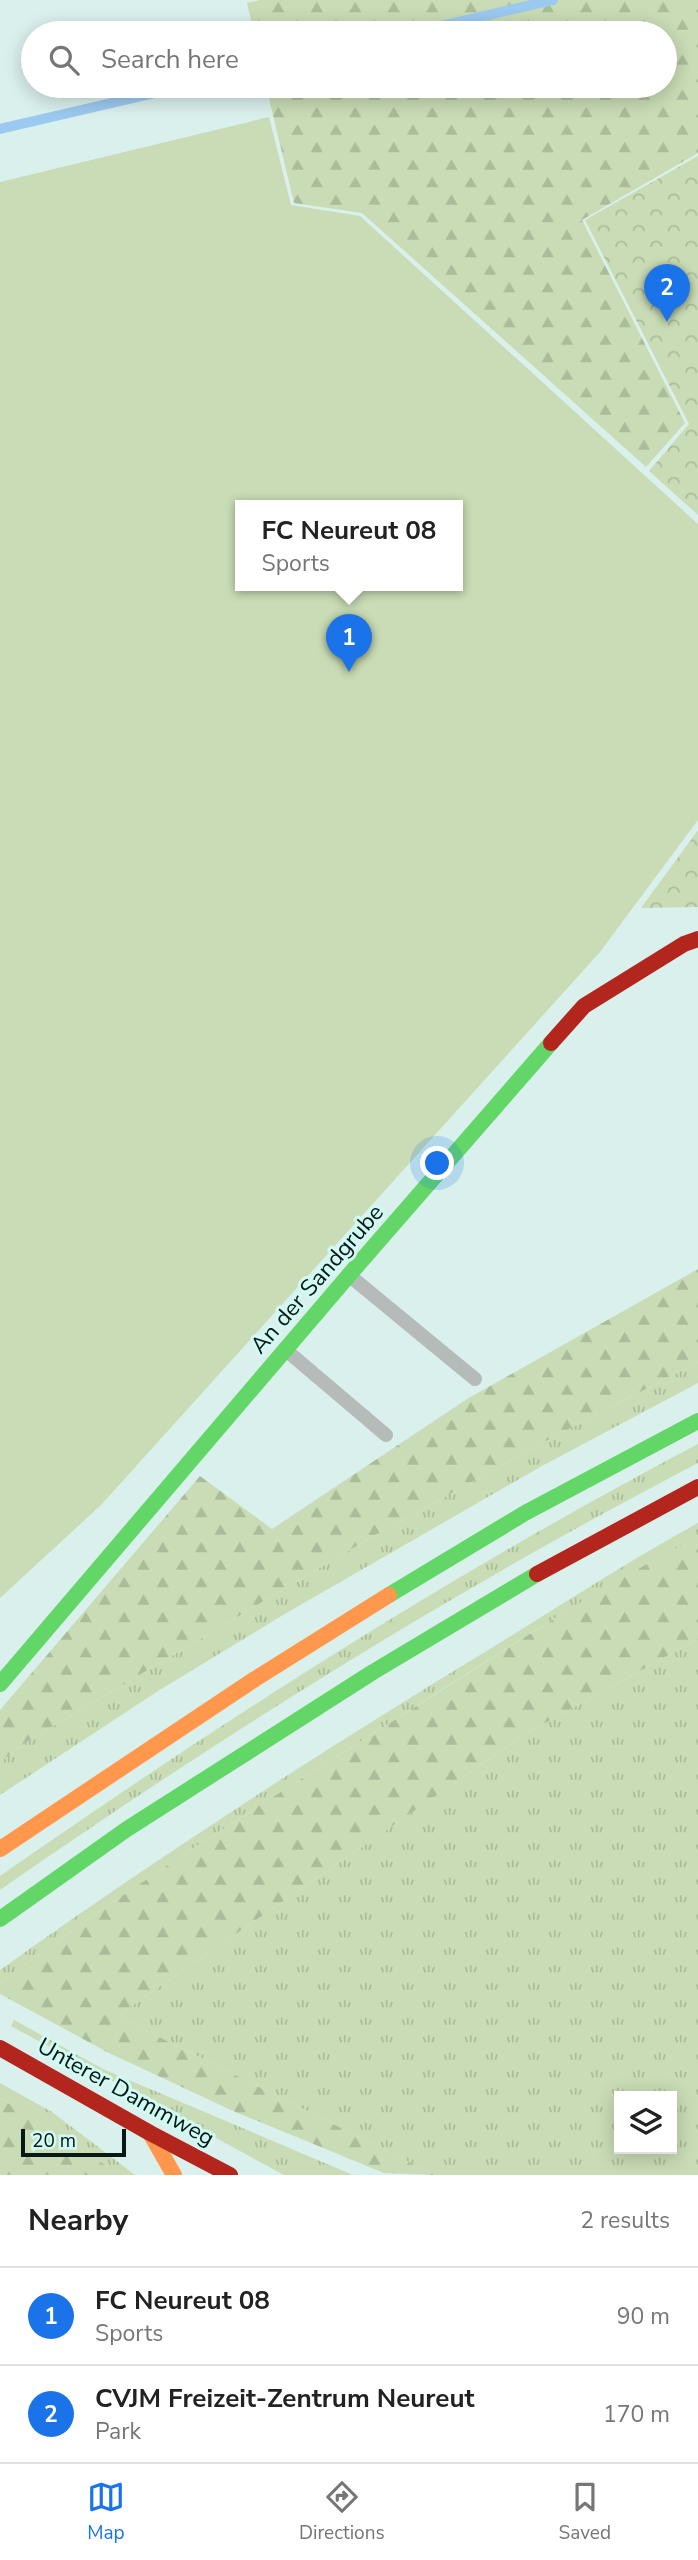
<!DOCTYPE html>
<style>
:root{--surface:#fff;--page:#f2f2f2;--text:#222;--muted:#767676;--line:#e0e0e0;--accent:#1a73e8}
body{margin:0;font-family:"Nunito Sans",sans-serif;background:var(--page);color:var(--text)}
.controls{position:absolute;right:21px;bottom:21px;display:grid;overflow:hidden;border-radius:0px;box-shadow:0 4px 18px #0003}
.controls button{width:63px;height:63px;display:grid;place-items:center;padding:0;border:0;border-bottom:2px solid var(--line);background:var(--surface);color:var(--text);font:35px sans-serif}
.scale{position:absolute;left:21px;bottom:18px;width:105px;box-sizing:border-box;padding-left:7px;border:4px solid #081816;border-top:0;font-size:19px;line-height:24px;white-space:nowrap;color:#081816;-webkit-text-stroke:5px #d0faf3;paint-order:stroke}
.you{position:absolute;left:438px;top:1164px;width:24px;height:24px;margin:-18px;border:5px solid #fff;border-radius:50%;background:#1a73e8;box-shadow:0 0 0 10px #1a73e833}
.badge{display:grid;place-items:center;width:46px;height:46px;border-radius:50%;background:var(--accent);color:#fff;font-size:23px;font-weight:700}
.pin{position:absolute;translate:-50% -58px;filter:drop-shadow(0 2px 4px #0008)}
.pin::after{content:'';position:absolute;top:37px;width:24px;height:21px;background:inherit;clip-path:polygon(0 0,100% 0,50% 100%)}
.popup{position:absolute;left:235px;top:500px;width:228px;height:91px;box-sizing:border-box;display:grid;place-content:center;border-radius:0px;background:var(--surface);filter:drop-shadow(0 2px 5px #0005);font-size:23px;white-space:nowrap;color:var(--muted)}
.popup b{font-size:26px;color:var(--text)}
.popup::after{content:'';position:absolute;left:50%;top:100%;margin-left:-14px;border:14px solid transparent;border-top-color:var(--surface)}
.list{margin:0;padding:0;list-style:none}
h2{display:flex;justify-content:space-between;align-items:center;height:91px;margin:0;padding:0 28px;font-size:30px}
h2 small{font-size:23px;font-weight:400;color:var(--muted)}
.list li{display:grid;grid-template-columns:46px 1fr auto;gap:21px;align-items:center;box-sizing:border-box;height:98px;padding:0 28px;border-top:2px solid var(--line)}
.list b{display:block;font-size:26px;white-space:nowrap}
.list p{margin:0;font-size:23px;white-space:nowrap;color:var(--muted)}
.list em{font-size:23px;font-style:normal;color:var(--muted)}
.icon{flex:none;width:38px;height:38px;fill:none;stroke:currentColor;stroke-width:2;stroke-linecap:round;stroke-linejoin:round}
.map{position:relative;flex:none;width:698px;height:2175px;overflow:hidden}
.search{position:absolute;background:var(--surface);box-shadow:0 4px 18px #0003;left:21px;right:21px;top:21px;height:77px;display:flex;align-items:center;gap:18px;box-sizing:border-box;padding:0 24px;border-radius:38px;color:var(--muted);font-size:26px}
.sheet{height:287px;background:var(--surface)}
nav{display:flex;justify-content:space-around;align-items:center;box-sizing:border-box;height:98px;border-top:2px solid var(--line);background:var(--surface);font-size:19px;color:var(--muted)}
nav a{display:grid;justify-items:center;gap:4px}
nav .on{color:var(--accent)}
.map>svg:first-child{display:block}
.grass{fill:url(#grass-tufts);fill-rule:evenodd}
.forest{fill:url(#forest-firs)}
.park{fill:url(#park-crowns)}
.pitch{fill:#c9dcb5;fill-rule:evenodd}
.lines{fill:none;stroke-linecap:round;stroke-linejoin:round}
.stream{stroke:#9cc9f0;stroke-width:10}
.lane{stroke:#b5bbb8;stroke-width:14}
.fast{stroke:#63d668;stroke-width:16}
.slow{stroke:#ff974d;stroke-width:16}
.jam{stroke:#b3261e;stroke-width:16}
.labels{text-anchor:middle;dominant-baseline:central;stroke-width:6;stroke-linejoin:round;paint-order:stroke}
.street-label{font-size:23px;fill:#081816;stroke:#d0faf3}
</style>
<div class="map">
<svg width="698" height="2175" viewBox="0 0 698 2175">
<defs>
<pattern id="grass-tufts" width="24" height="20" patternUnits="userSpaceOnUse" patternTransform="scale(1.75)"><rect width="24" height="20" fill="#c9dcb5"/><path d="M3 7l-1-3M5 7V3M7 7l1-3M15 17l-1-3M17 17v-4M19 17l1-3" fill="none" stroke="#abbc9b"/></pattern>
<pattern id="forest-firs" width="22" height="20" patternUnits="userSpaceOnUse" patternTransform="scale(1.75)"><rect width="22" height="20" fill="#c9dcb5"/><path d="M5 1l3.5 6h-7zM16 11l3.5 6h-7z" fill="#abbc9b"/></pattern>
<pattern id="park-crowns" width="20" height="18" patternUnits="userSpaceOnUse" patternTransform="scale(1.75)"><rect width="20" height="18" fill="#c9dcb5"/><path d="M2 6a3 3 0 1 1 6 0M12 15a3 3 0 1 1 6 0" fill="none" stroke="#abbc9b"/></pattern>
</defs>
<rect width="100%" height="100%" fill="#daf0ed"/>
<g class="grass">
<polygon points="698,1362 698,1383 540,1467 283,1615 158,1691 0,1795 0,1762 28,1741 370,1538 557,1435"/>
<path d="M698,1444V1463C456,1589 224,1734 0,1890V1876C225,1719 455,1572 698,1444Z"/>
<path d="M698,1523V1537C593,1591 493,1657 393,1721C260,1805 126,1888 0,1983V1970C156,1858 316,1755 480,1655C552,1611 623,1564 698,1523Z"/>
<path d="M698,1639V2175H435L117,2016L527,1733ZM619,2096H672V2149H619Z"/>
<polygon points="14,2020 103,2069 353,2175 284,2175 11,2026"/>
<polygon points="0,2083 52,2112 135,2175 119,2175 0,2098"/>
</g>
<g class="forest">
<polygon points="260,0 698,0 698,153 582,220 685,423 646,467 362,213 294,203 266,86 665,86 665,33 254,33 247,3"/>
<polygon points="698,1269 698,1362 557,1435 370,1538 28,1741 0,1762 0,1710 200,1476 272,1529 467,1399"/>
<path d="M698,1537V1639L527,1733L117,2016L435,2175L384,2173L233,2111L109,2053L0,1994V1983C126,1888 260,1805 393,1721C493,1658 593,1590 698,1537Z"/>
<polygon points="0,2098 116,2172 119,2175 0,2175"/>
</g>
<g class="park">
<polygon points="698,156 698,515 649,471 689,424 585,220"/>
<polygon points="698,830 698,907 641,908"/>
</g>
<path class="pitch" d="M269,117L291,205L360,216L698,524V820L600,952L101,1505L0,1598V182ZM240,506H458V586H240Z"/>
<g class="lines">
<g class="stream">
<polyline points="410,33 553,0"/>
<polyline points="0,129 185,86"/>
</g>
<g class="lane">
<polyline points="350,1276 475,1379"/>
<polyline points="287,1351 386,1435"/>
</g>
<g class="fast">
<polyline points="389,1595 525,1513 698,1421"/>
<polyline points="0,1684 349,1275 551,1043"/>
<polyline points="0,1919 127,1829 373,1672 537,1574"/>
</g>
<g class="slow">
<polyline points="0,1849 255,1679 389,1595"/>
<polyline points="150,2133 174,2175"/>
</g>
<g class="jam">
<polyline points="551,1043 584,1006 684,944 698,939"/>
<polyline points="537,1574 698,1487"/>
<polyline points="0,2048 150,2133 230,2175"/>
</g>
</g>
<g class="labels">
<g class="street-label">
<text transform="translate(317 1279) rotate(-49)">An der Sandgrube</text>
<text transform="translate(126 2092) rotate(29)">Unterer Dammweg</text>
</g>
</g>
</svg>
<div class="controls">
<button><svg class="icon" aria-label="layers" viewBox="0 0 24 24"><path d="M12 4l9 5-9 5-9-5zM3 14l9 5 9-5"/></svg></button>
</div>
<div class="scale">20 m</div>
<div class="you"></div>
<div class="pin badge" style="left:349px;top:672px">1</div>
<div class="popup"><b>FC Neureut 08</b>Sports</div>
<div class="pin badge" style="left:667px;top:322px">2</div>
<div class="search"><svg class="icon" aria-label="search" viewBox="0 0 24 24"><circle cx="10" cy="10" r="6"/><path d="M15 15l6 6"/></svg>Search here</div>
</div>
<section class="sheet">
<h2>Nearby<small>2 results</small></h2>
<ul class="list">
<li><span class="badge">1</span><div><b>FC Neureut 08</b><p>Sports</p></div><em>90 m</em></li>
<li><span class="badge">2</span><div><b>CVJM Freizeit-Zentrum Neureut</b><p>Park</p></div><em>170 m</em></li>
</ul>
</section>
<nav>
<a class="on"><svg class="icon" aria-label="map" viewBox="0 0 24 24"><path d="M3 6l6-2 6 2 6-2v14l-6 2-6-2-6 2zM9 4v14M15 6v14"/></svg>Map</a>
<a><svg class="icon" aria-label="directions" viewBox="0 0 24 24"><path d="M12 3l9 9-9 9-9-9zM9 14v-3h6M13 9l2 2-2 2"/></svg>Directions</a>
<a><svg class="icon" aria-label="saved" viewBox="0 0 24 24"><path d="M7 4h10v16l-5-4-5 4z"/></svg>Saved</a>
</nav>
